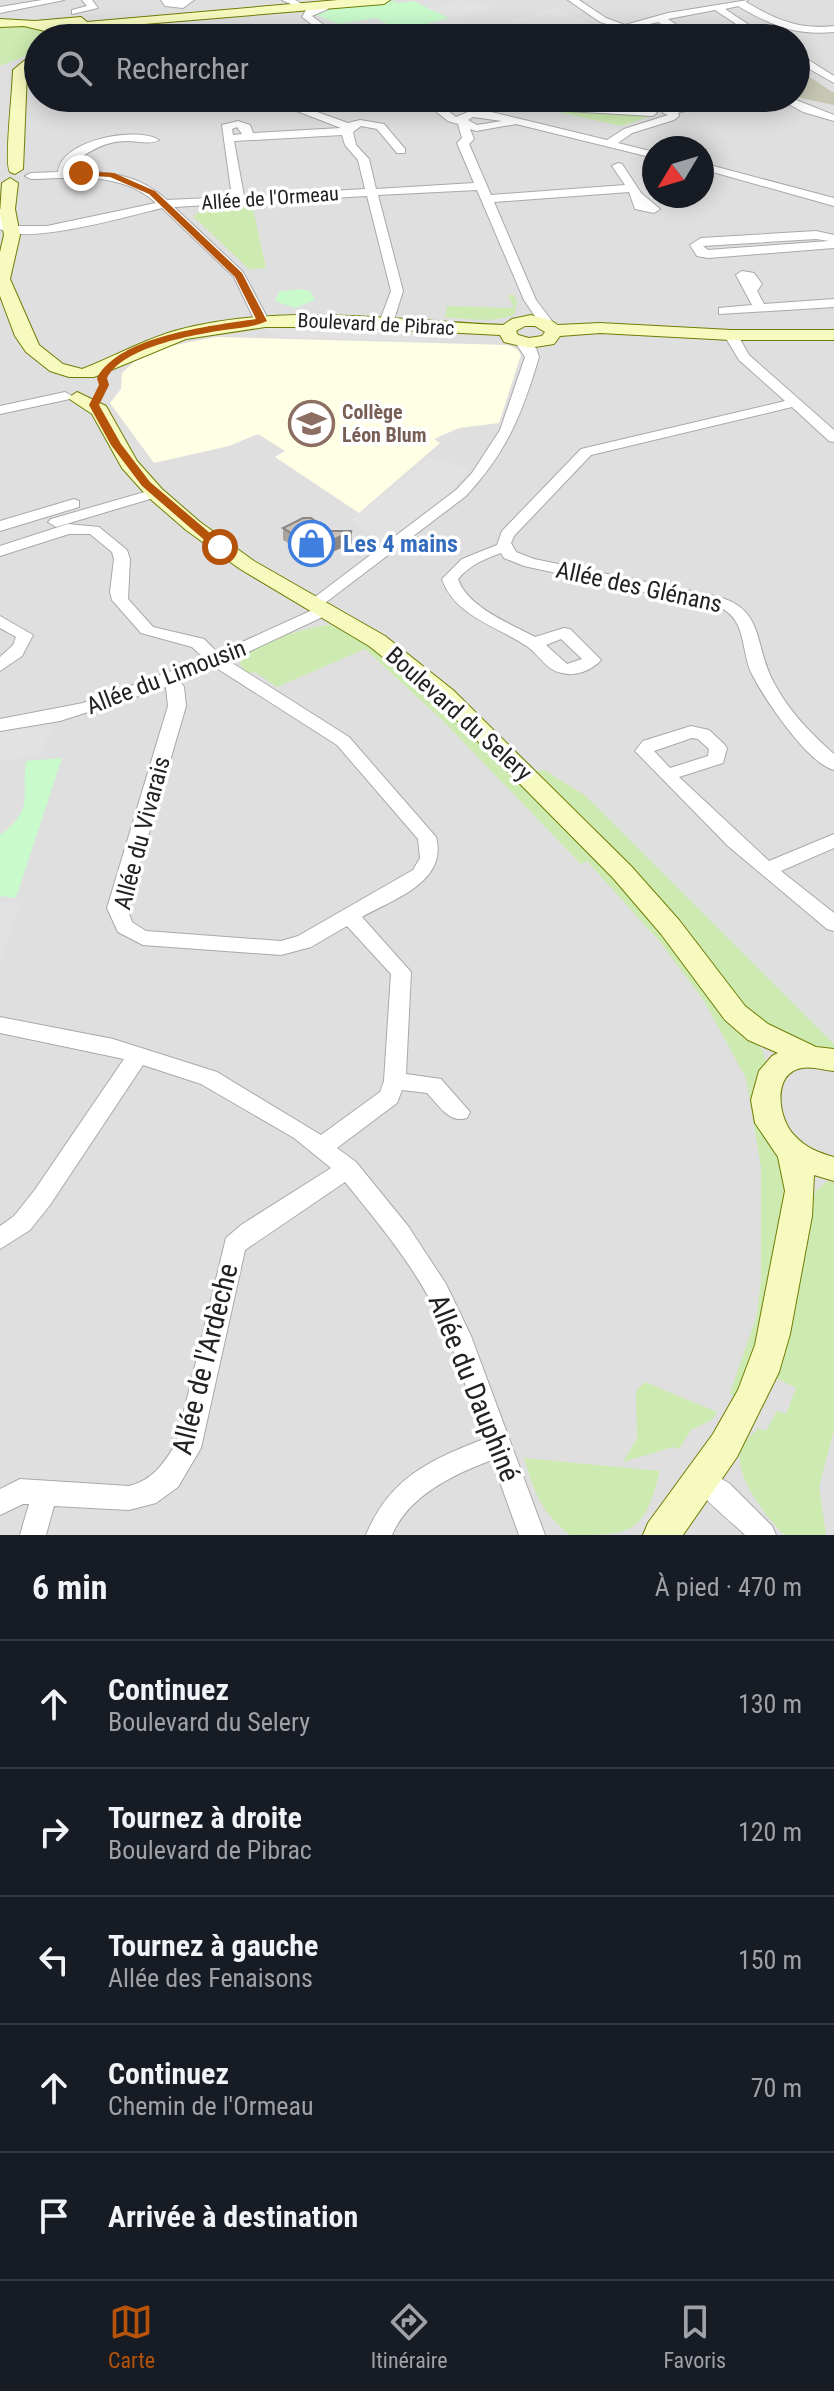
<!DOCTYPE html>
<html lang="fr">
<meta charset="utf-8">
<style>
:root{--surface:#171b24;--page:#20242c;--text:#f1f3f6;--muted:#9ea1a6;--line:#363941;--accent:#b45309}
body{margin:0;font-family:"Roboto Condensed",sans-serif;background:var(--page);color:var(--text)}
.compass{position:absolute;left:642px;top:136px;width:72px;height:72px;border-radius:50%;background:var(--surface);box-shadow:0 4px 20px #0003;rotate:232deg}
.stop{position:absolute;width:24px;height:24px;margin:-18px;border:6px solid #b45309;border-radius:50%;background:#fff}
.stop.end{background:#b45309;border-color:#fff;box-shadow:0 2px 8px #0008}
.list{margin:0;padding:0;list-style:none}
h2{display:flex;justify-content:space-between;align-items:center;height:104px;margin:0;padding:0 32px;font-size:34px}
h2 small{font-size:26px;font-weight:400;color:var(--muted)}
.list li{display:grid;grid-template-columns:52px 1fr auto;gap:24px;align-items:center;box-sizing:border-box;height:128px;padding:0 32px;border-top:2px solid var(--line)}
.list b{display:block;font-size:30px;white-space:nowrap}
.list p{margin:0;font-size:26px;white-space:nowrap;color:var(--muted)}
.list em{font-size:26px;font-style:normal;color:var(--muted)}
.icon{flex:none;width:44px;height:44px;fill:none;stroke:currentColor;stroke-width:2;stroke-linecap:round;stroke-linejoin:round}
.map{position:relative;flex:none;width:834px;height:1535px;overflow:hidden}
.search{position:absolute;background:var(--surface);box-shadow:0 4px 20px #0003;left:24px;right:24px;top:24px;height:88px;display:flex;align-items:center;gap:20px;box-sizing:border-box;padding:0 28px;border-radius:44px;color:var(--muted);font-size:30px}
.sheet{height:744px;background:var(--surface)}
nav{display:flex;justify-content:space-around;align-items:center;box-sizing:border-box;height:112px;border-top:2px solid var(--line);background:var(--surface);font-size:22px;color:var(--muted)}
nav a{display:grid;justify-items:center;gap:4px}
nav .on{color:var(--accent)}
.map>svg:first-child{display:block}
.residential{fill:#e0dfdf;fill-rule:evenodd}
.education{fill:#ffffe5}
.construction{fill:#c7c7b4}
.grass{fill:#cdebb0}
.park{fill:#c8facc}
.parking{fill:#e2e2e2}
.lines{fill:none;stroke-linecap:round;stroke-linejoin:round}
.street-casing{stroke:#a9a9a9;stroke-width:2}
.secondary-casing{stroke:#707d05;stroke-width:2}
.street{fill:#fff;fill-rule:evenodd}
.secondary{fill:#f7fabf;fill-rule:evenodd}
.wall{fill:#aba49e}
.shaded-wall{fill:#8b8681}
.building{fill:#c7bfb8;stroke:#8b8681;stroke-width:2}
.route{fill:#b45309}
.labels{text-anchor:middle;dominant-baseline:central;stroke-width:7;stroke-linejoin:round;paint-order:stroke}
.far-street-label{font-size:20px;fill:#222;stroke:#fff}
.far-education-label{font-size:20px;font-weight:bold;fill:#785e54;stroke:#fff;text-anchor:start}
.shop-label{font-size:24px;font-weight:bold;fill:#366cbe;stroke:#fff;text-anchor:start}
.street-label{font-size:24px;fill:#222;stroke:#fff}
.near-street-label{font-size:28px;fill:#222;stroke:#fff}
</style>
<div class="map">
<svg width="834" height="1535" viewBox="0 0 834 1535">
<rect width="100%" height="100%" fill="#f2efe9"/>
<path class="residential" d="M0,0H834V1535H0ZM38,38H796V98H38ZM654,148H702V196H654Z"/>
<polygon class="education" points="216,337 507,345 517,349 521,355 499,423 459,428 434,439 440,443 359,513 275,457 285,451 258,434 229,446 154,463 110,403 121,389 122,373 135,361 170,346"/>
<polygon class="construction" points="796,68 834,93 834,105 796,97"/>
<g class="grass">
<polygon points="0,25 27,25 46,31 50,38 38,38 38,51 0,66"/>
<polygon points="546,109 652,116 621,126"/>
<polygon points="252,205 266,268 249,269 193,216 205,209"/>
<path d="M508,295H514L517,303L514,315C492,323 468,319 445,317L447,306L514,308Z"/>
<path d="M327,625L337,626L374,647L431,692L624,886L763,1051L793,1174L766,1321L735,1397L730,1393L756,1318L761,1280V1167L746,1078L704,1001L660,942L587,861L581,864L443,721L365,649L277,687L255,672L247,674L240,664C246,645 307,627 327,625Z"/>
<polygon points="544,770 586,796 834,1044 834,1052 811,1048 762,1025 534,771"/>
<path d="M827,1181L834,1183V1430L819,1487L826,1535H784C767,1517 736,1479 740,1453C742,1442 752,1435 759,1428L766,1431L777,1411L786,1414L796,1388L774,1377L812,1201L817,1190Z"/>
<polygon points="645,1382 717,1412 712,1420 691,1430 679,1449 673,1447 623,1462 637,1439 636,1391"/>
<path d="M524,1458L660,1471C644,1535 631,1535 570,1535C540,1511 535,1493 524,1458Z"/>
</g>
<g class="park">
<polygon points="395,1 397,3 413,1 449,18 400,31 376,18 339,24 316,15 321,10"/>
<polygon points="298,289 310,291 315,300 295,308 275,301 279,292"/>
<path d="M62,758L16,898L0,896V835C35,809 21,797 26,761Z"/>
</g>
<g class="parking">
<polygon points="456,1 479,2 494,7 455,19 429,9"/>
<polygon points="554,8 585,21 584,38 539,38 504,22"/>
<polygon points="444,21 466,22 473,26 491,23 445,38 433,38 426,33 406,33 411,29"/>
<polygon points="366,98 394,98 355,105 360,112 340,117 309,107"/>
<polygon points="273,326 422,332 432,341 285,337 260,327"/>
<polygon points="430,457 463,466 469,472 415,526 386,545 351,520"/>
<polygon points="53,723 41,755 0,761 0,729"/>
<polygon points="0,901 20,903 0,963"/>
</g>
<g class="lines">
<defs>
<g id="street">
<polygon points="42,0 64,0 0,13 0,7"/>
<polygon points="82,0 92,0 98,8 72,14 72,10 87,6"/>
<polygon points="161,0 194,0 183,8 165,6"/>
<polygon points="282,0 295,0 302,4 297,7"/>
<path d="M568,0H579L606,18L625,25L668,13L748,0L746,2C776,20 799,30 834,26V32C796,36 770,25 738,6L725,9L769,38H757L715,10L668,19L696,38H684L658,22L637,27L644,29L651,38H641L638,33L619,30L602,32L597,38H587L596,28L610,25L600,22Z"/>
<polygon points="325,4 328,5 328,9 312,16 341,38 330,38 302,17 306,10"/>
<polygon points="215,30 220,33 218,35 176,38"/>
<polygon points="796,48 807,59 834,76 834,83 799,63 796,58"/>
<path d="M263,98H278L348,123L360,120L384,124L405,149V153H397L377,129L361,126L353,132L356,145L369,159L376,189L474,183L457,143L462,138L458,124L448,121L419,98H431L456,117L470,111H487L607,140L624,129L668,115L663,113V109L715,98H732L678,113L679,116L674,120L632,133L618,143L654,152V158L516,124L476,131L470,129L474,139L469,144L491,195L625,185L612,166L618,163L622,164L641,193L660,209L654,213L635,209L629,192L494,202L536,300L555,325L548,329L543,328L524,300L477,190L378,195L403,291L393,323L386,327L379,323L391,291L367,196L174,207L243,272L269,321L262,325L255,321L234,277L162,208C129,216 25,246 0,229V209L6,213L11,226H47L156,203C122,171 74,178 31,179L25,176L31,173L58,172C61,140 136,126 159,140C150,145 138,141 127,141C104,141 86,152 70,167V171C106,171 139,174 167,200L232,197L222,125L238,121L250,125L253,133L341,128ZM473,117L502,121L477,125L468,120ZM237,127L242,134L233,135L232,129ZM342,135L345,145L358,160L365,189L244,196L234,141Z"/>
<polygon points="498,98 517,102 652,110 657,113 652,116 517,108 493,103 493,99"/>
<polygon points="778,98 791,98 834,115 834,121 803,112"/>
<polygon points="702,163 834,198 834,206 702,169"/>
<path d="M816,231L834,235V248L708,258L697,256L690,245L701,238ZM816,239L829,241L708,250L703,246Z"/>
<polygon points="742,271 754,273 762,284 757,291 764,304 834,299 834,307 719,314 719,308 752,305 736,275"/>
<path d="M731,331L736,332L749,355L834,430V442L829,441L792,407L591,455L514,536L511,543L516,552L534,559L715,596C766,608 753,645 774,683C788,710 811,734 834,754V770C807,763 762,696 750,670C742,649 745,621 723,609L524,566L504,558L501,553C484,559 470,565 458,579C468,608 510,623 535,637L564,628L570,629L601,660C592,670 576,677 562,673C546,670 540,656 528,647C499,627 454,616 442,579L462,559L497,545L502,531L581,449L785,401L739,360L724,335ZM561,639L582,659L567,664L546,645Z"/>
<path d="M522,338L536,348L539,357C522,414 507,452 466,496L321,606L331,607L333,610L331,613L229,661L349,737L436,837C448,882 394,899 362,917L411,972L406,1074L441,1079L470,1112L467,1118C449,1124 438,1104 427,1093L402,1090L397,1103L337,1148L356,1162L408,1226L446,1284L471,1336L545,1535H519L492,1460C454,1474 408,1496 392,1535H366C389,1479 429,1460 484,1439C467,1392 453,1340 428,1296C405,1255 375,1219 345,1182L245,1250L201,1448L178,1487L156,1503L129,1510L54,1506L46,1535H20L29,1504H23L0,1515V1489L20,1479L129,1486C153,1480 163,1464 176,1444L226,1238L241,1225L331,1168L294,1138L201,1084L143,1065L50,1205L30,1230L0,1249V1226L14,1216L34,1191L124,1059L0,1033V1017L113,1039L217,1072L321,1135L380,1092L384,1081L391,974L347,926L311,947L281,955L143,945L118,932L107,908L168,706L166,687L60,721L0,731V719L83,703L205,659L192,647L141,633L112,600L110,592L114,559L112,552L90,534H69L0,556V546L68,524L99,527L127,550L130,559L128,599L153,627L204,639L218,653L319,607L309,606L307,603L456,490L472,473L500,430L525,357L515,342ZM215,667L337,745L418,839L420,858L413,870L298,936L281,941L146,931L132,922L127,908L186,706L184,687L180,681Z"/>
<polygon points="65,392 72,396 70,399 0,414 0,406"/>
<polygon points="155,489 162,493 160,496 56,527 48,522 51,519"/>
<polygon points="74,499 79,501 79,507 0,531 0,521"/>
<polygon points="0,616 33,635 22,656 0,671 0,657 13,645 16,637 0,628"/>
<path d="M691,726L709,730L724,744L727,748L723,763L679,777L769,861L834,834V848L781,871L834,913V931L827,929L728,846L635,751L643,741ZM692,738L698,739L709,749L708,756L670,768L654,751Z"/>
<path d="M704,1469L729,1483L772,1526L776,1535H745C732,1522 697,1494 691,1481L695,1472Z"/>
</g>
<g id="secondary">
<path d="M338,0H390L384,4L96,28C79,31 67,38 50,38L67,26L55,27L49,32L24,26L0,27V19L35,21L81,17L87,22Z"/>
<path d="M30,56L37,60L27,71L23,169L15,174L10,172C4,163 13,88 13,70Z"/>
<path d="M10,178L18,183L15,209L20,235L10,279L39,345L63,364L82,369C114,357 144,339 178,330C284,302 395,321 503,325L512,319L531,315L550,320L558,325L600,323L731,330H834V340H731L600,333L560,336L554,344L529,348L504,342L500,335L346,327H265L186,339L94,377H69L50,371L26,352L15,336L0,296V252L4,235L0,214L2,183ZM525,326H535L545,332L542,336L529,338L518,335L516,331Z"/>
<path d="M77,392L106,406L137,461L162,489L200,522L254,561L385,636L453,690L631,866L679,920L745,1006L768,1024L816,1047L834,1049V1071C824,1070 812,1066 802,1068C771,1073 778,1120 795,1136C806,1148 819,1153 834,1157V1181L814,1175L812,1216L790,1334L779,1372L737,1457L683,1535H643L648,1523L713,1434L738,1390L755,1345L785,1191L778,1157L755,1123L751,1100L759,1071L772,1056L778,1053L748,1040L725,1020L661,934L613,878L437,700L369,646L240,569L186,530L148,497L122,468L92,414L68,398Z"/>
</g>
</defs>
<use href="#street" class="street-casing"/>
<use href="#secondary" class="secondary-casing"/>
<use href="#street" class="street"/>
<use href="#secondary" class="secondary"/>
</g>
<polygon class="wall" points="317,522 318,531 352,543 317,559 283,540 283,528"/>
<polygon class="shaded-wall" points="352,531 352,543 317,559 316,548"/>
<polygon class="building" points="303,518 311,518 317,522 316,531 352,531 316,548 283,528"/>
<path class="route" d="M81,171L114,173L155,191L242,273L267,321C255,327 238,328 224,330C192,335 123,347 107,378L109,385L99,405L121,444L150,482L224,545V550H216L142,486L111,445L89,405L99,385L97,378C120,335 211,326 256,319L235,277L149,194L110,177L78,175Z"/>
<defs>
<symbol id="school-ring" viewBox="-11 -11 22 22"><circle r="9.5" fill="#fff" stroke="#8d6e63" stroke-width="1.5"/><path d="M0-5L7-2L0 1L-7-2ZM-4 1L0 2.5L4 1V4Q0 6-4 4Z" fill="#8d6e63"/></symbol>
<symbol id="shop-ring" viewBox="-11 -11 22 22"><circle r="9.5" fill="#fff" stroke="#3f7fe0" stroke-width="1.5"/><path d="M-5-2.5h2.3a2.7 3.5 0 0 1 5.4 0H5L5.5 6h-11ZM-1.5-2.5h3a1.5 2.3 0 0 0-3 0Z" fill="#3f7fe0"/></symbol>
</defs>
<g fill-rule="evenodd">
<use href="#school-ring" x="286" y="398" width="51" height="51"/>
<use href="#shop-ring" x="286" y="518" width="51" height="51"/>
</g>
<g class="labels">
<g class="far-street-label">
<text transform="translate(270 198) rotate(-4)">Allée de l'Ormeau</text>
<text transform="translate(376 324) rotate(3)">Boulevard de Pibrac</text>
</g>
<g class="far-education-label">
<text x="342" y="412">Collège<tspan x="342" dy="23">Léon Blum</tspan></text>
</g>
<g class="shop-label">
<text x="343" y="544">Les 4 mains</text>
</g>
<g class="street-label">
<text transform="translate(639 587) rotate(12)">Allée des Glénans</text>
<text transform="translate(166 677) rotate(-21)">Allée du Limousin</text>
<text transform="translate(459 714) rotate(42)">Boulevard du Selery</text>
<text transform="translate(142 833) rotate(-75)">Allée du Vivarais</text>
</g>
<g class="near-street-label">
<text transform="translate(205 1359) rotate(-76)">Allée de l'Ardèche</text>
<text transform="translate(474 1388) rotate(68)">Allée du Dauphiné</text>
</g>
</g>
</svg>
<svg class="compass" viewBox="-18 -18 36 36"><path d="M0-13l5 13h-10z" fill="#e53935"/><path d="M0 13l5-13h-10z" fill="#9ea1a6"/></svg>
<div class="stop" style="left:220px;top:547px"></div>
<div class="stop end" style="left:81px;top:173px"></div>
<div class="search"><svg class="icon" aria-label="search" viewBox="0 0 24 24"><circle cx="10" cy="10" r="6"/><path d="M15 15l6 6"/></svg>Rechercher</div>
</div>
<section class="sheet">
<h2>6 min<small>À pied · 470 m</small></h2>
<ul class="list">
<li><svg class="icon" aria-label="ahead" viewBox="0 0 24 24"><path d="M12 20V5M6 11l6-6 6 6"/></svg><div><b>Continuez</b><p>Boulevard du Selery</p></div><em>130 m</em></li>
<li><svg class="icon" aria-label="right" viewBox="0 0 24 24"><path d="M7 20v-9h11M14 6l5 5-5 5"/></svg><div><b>Tournez à droite</b><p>Boulevard de Pibrac</p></div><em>120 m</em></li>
<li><svg class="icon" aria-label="left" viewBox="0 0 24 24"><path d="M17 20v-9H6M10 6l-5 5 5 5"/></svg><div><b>Tournez à gauche</b><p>Allée des Fenaisons</p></div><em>150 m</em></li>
<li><svg class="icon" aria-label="ahead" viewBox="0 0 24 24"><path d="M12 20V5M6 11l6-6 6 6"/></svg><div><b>Continuez</b><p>Chemin de l'Ormeau</p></div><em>70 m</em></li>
<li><svg class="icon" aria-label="arrive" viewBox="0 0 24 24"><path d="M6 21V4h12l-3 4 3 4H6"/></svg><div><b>Arrivée à destination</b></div></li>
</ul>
</section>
<nav>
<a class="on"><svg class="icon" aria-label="map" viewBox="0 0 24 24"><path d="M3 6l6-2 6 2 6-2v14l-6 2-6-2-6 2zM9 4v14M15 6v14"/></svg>Carte</a>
<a><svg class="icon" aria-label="directions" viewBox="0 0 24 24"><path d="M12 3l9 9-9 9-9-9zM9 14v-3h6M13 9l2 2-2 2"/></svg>Itinéraire</a>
<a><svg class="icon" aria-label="saved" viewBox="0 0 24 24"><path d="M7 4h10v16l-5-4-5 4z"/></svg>Favoris</a>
</nav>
